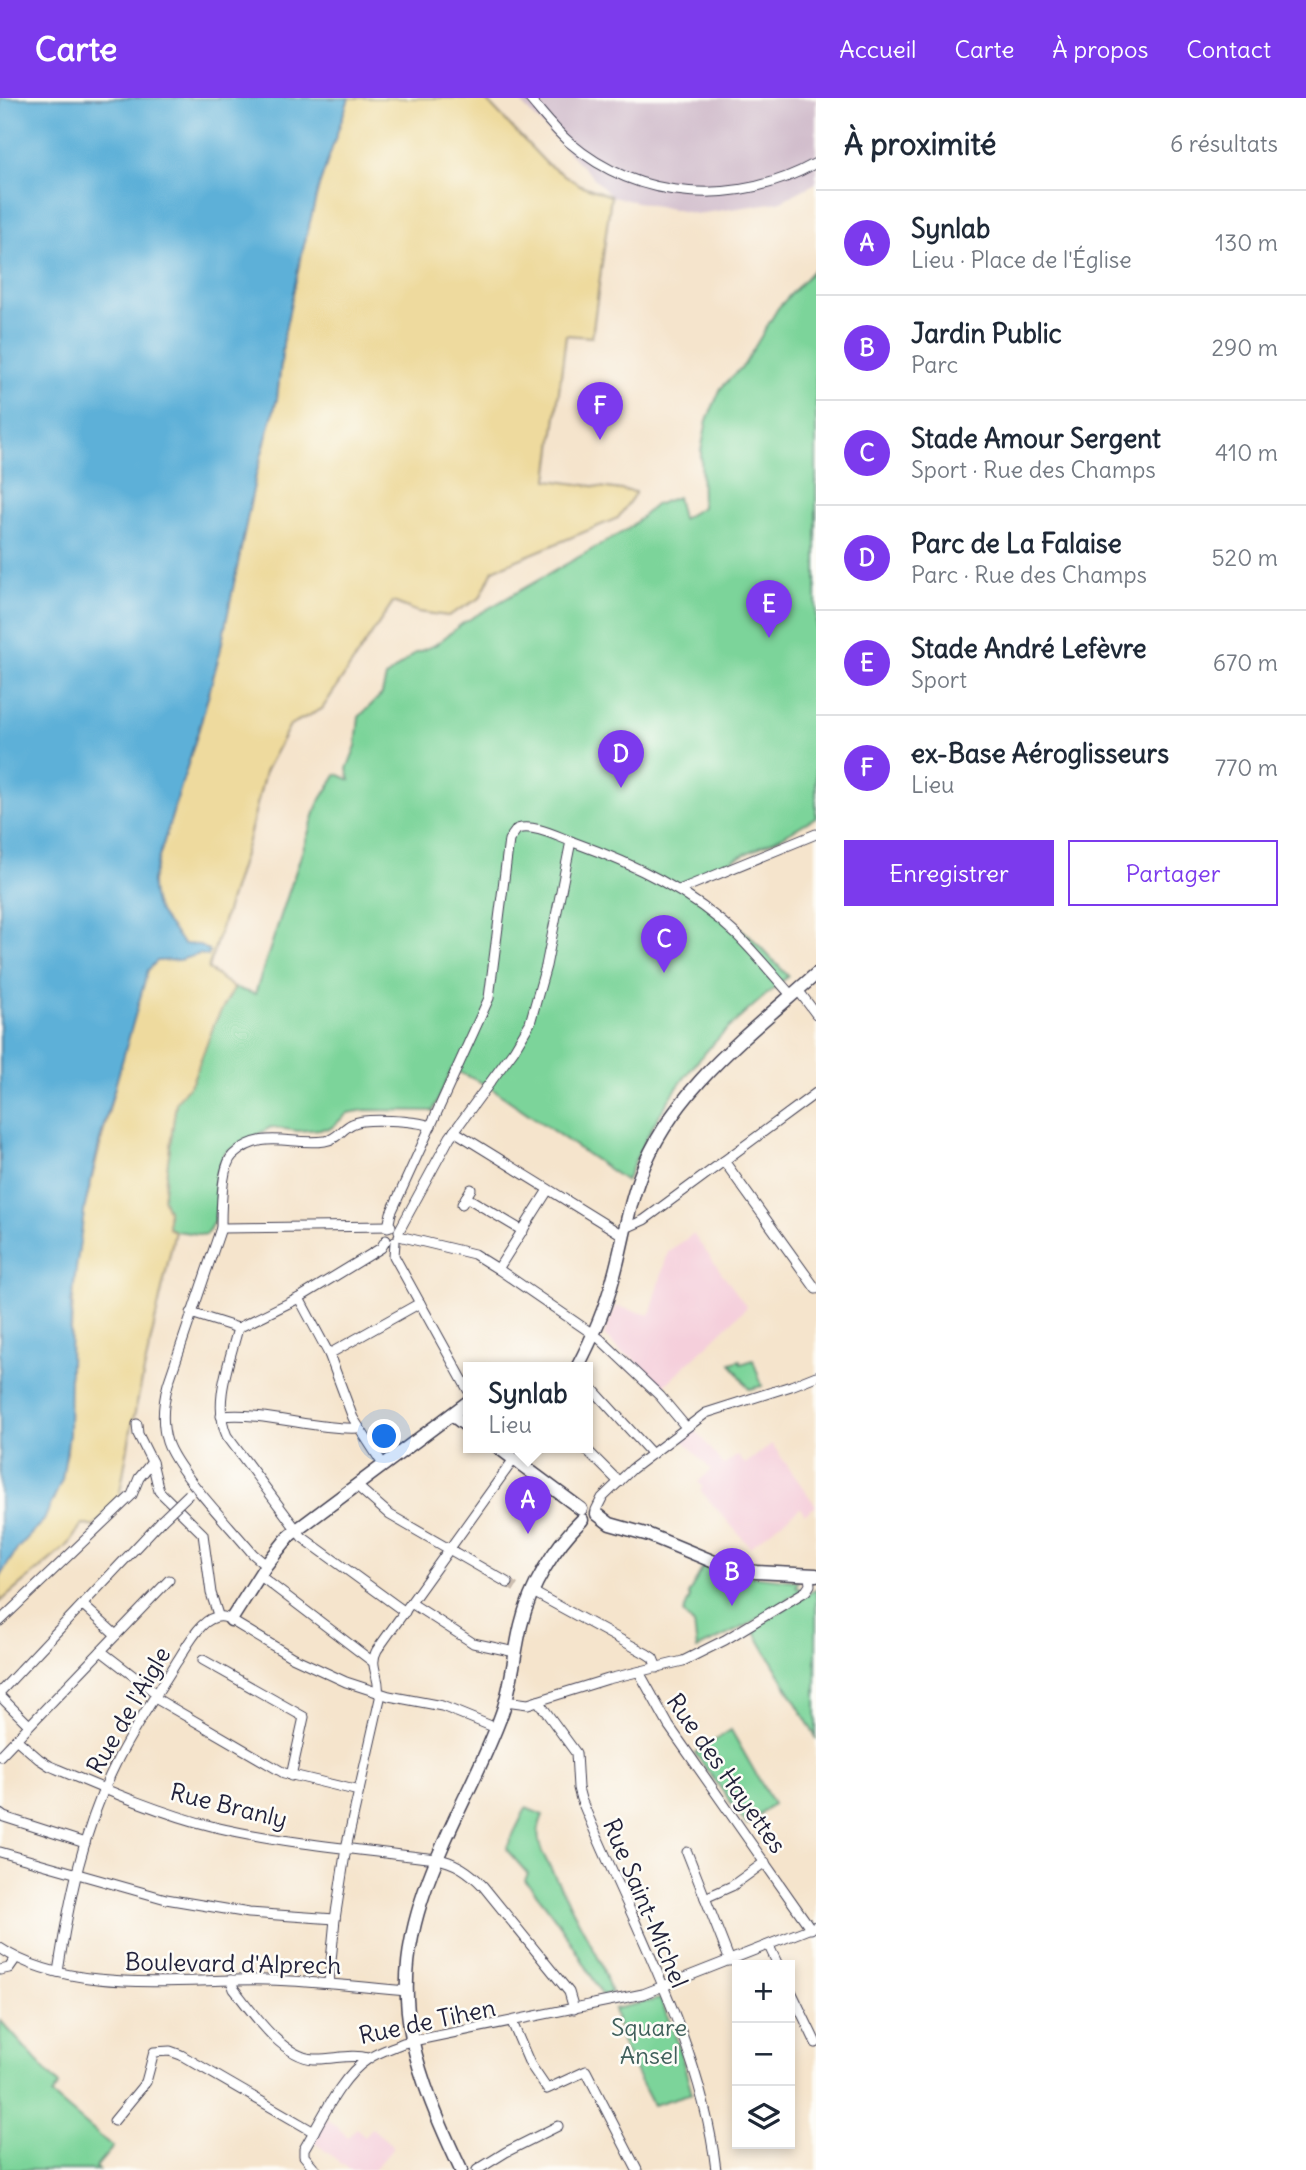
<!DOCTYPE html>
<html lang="fr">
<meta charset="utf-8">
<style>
:root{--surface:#fff;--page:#f2f2f3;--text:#1f2937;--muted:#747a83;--line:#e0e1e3;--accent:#7c3aed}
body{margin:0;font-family:Delius,sans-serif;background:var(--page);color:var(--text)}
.controls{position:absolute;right:21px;bottom:21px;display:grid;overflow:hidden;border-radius:0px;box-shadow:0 4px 10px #0003}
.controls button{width:63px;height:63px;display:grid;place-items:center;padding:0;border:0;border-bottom:2px solid var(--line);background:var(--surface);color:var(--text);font:35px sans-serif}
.you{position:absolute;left:385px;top:1339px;width:24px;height:24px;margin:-18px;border:5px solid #fff;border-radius:50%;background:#1a73e8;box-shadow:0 0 0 10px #1a73e833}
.badge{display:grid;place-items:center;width:46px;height:46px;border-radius:50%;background:var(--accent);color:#fff;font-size:23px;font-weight:700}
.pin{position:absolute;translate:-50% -58px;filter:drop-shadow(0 2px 4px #0008)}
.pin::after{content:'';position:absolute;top:37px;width:24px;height:21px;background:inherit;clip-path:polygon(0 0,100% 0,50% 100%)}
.popup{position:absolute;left:463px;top:1264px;width:130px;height:91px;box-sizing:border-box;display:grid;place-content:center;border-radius:0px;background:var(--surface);filter:drop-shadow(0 2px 5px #0005);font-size:23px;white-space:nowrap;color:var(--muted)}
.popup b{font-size:26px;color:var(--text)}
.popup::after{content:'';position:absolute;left:50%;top:100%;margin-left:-14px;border:14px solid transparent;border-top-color:var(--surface)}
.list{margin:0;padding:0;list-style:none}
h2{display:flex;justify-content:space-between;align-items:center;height:91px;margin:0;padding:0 28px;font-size:30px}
h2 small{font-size:23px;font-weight:400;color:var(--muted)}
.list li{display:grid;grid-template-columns:46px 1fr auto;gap:21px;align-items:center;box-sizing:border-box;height:105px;padding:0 28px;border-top:2px solid var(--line)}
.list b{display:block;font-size:26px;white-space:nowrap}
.list p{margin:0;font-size:23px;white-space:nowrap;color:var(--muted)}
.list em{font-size:23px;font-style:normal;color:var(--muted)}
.actions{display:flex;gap:14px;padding:21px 28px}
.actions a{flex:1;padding:16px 0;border:2px solid var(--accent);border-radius:0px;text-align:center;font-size:24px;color:var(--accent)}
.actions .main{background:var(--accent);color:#fff}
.icon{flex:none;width:38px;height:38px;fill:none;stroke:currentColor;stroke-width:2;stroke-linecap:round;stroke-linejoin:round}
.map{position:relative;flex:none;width:816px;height:2072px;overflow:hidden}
header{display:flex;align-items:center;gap:42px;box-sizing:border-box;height:98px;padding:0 35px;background:var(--accent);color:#fff}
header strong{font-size:33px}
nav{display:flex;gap:38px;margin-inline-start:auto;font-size:24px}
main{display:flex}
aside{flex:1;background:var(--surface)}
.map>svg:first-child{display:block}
.built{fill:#f5cfdb}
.industrial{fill:#d1bdcc}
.green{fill:#7bd49a;stroke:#4e7b6a;stroke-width:2}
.sand{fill:#eeda9e;stroke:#887e6c;stroke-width:2}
.water{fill:#5db0d8;stroke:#40698a;stroke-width:2}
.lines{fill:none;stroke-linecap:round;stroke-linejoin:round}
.street-tunnel{stroke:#cbbdaf;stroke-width:9;stroke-dasharray:9 4.5;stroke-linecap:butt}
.street-casing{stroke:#423f51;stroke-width:11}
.secondary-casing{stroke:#423f51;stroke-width:15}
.street{stroke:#fff;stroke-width:9}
.secondary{stroke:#fff;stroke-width:12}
.street-bridge-casing{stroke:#423f51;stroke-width:11;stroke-linecap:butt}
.street-bridge{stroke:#fff;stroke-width:9}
.labels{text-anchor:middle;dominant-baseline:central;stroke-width:5;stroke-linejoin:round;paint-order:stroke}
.street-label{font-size:24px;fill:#22223b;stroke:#fdfcf7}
.park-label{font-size:24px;fill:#41605c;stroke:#fdfcf7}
</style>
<header>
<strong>Carte</strong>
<nav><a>Accueil</a><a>Carte</a><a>À propos</a><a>Contact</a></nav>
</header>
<main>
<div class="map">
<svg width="816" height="2072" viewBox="0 0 816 2072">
<rect width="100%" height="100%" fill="#fdfcf7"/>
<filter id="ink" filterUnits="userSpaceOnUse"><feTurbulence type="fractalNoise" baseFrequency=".0143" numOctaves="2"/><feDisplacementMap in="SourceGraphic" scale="14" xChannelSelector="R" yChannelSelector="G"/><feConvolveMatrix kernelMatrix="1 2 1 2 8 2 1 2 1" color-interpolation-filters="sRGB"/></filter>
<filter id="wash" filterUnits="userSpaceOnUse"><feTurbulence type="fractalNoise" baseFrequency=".00686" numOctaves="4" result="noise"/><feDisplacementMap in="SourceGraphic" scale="28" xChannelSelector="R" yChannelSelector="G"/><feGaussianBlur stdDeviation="1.57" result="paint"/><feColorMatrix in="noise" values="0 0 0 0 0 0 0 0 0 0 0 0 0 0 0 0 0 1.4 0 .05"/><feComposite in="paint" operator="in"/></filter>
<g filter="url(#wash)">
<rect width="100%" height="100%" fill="#f5e4cc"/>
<g class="built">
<polygon points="693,1136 747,1209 661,1291 638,1271 638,1265 632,1259 623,1256 604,1237 616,1208 650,1217 668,1154"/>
<polygon points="694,1330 724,1367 738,1357 745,1366 772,1346 816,1408 805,1416 800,1410 750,1449 700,1392 703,1389 698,1384 711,1372 682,1341 679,1341"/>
<polygon points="327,2021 348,2039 356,2030 365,2038 372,2030 394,2049 374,2072 350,2072 314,2044"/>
</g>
<polygon class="industrial" points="516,0 816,0 816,85 779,104 697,116 612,99"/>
<g class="green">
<path d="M816,169V719L781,739L683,785L750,838L788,878C763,900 735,922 712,947C675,986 647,1034 626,1083L485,986L452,971L433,1013L365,1012L348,1015L331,1030L298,1033L271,1029L224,1055L215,1121L206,1137L175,1133L168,1130V1113L163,1100L176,1003L192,984L216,922L234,890L255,896L318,706L337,676L350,682L347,671L356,648L359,619L382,596L386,579L415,555L435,547L463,525L628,431L655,407L677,399L682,421L702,409L701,353L707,322L721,290L744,267L778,210Z"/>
<polygon points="740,1262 741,1266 753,1262 762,1288 749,1291 731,1265"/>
<polygon points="704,1467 741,1477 798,1483 796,1488 802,1492 746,1528 697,1551 694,1527 683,1515 690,1499 688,1497"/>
<polygon points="816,1491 816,1639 753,1531"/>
<polygon points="731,1632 773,1706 747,1727 695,1655"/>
<path d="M526,1710L543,1717C537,1731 537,1739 542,1754L601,1865L611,1895L602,1897C579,1855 556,1817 525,1782L528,1776L506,1751Z"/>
<polygon points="660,1901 676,1939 692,1995 653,2007 624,1951 614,1911"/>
<polygon points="0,1922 59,1987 52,1997 113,2049 96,2069 99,2072 0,2072"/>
</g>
<polygon class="sand" points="349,0 484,0 547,66 580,87 611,98 592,239 566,237 548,382 636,394 618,420 493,472 480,500 448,518 418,514 393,504 322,611 290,627 265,674 247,747 208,871 234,890 216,922 192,984 176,1004 163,1100 168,1113 168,1130 175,1133 131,1332 119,1400 94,1429 82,1426 69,1446 0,1504 0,1478 18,1450 44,1422 67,1355 69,1262 76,1162 85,1108 121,965 152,782 201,624 220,554 256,377 277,301 284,237 300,163 319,88"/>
<path class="water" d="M0,0H349L319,88L300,163L284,237L277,301L256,377L220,554L201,624L152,782C151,816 166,820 183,846L199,847L210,853L208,858L200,856L179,862L157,863L148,872L101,1038L85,1108L71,1206L69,1337L62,1382L44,1422L18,1450L0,1478Z"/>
</g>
<g filter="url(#ink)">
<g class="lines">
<polyline class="street-tunnel" points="508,1485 519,1492"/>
<defs>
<g id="street">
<path d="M529,0C542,15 554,31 569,44C639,104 737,109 816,65"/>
<polyline points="679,792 816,736"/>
<polyline points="798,892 816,916"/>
<polyline points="454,1033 624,1138"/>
<polyline points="724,1063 816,1191"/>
<polyline points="466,1099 523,1133"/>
<polyline points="462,1106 471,1091"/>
<path d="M388,1129L391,1115L489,900L509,742L517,731C535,726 556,738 573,744C634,766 691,793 738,838C757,857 774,878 792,898"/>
<polyline points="221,1130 391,1128"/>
<polyline points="626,1130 644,1122 816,995"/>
<polyline points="399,1133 450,1039 514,952 530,925 546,868 571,743"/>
<polyline points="399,1138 474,1156 498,1171 600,1241 660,1298 686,1329"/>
<polyline points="395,1144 394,1158 468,1292"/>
<polyline points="498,1171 548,1092"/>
<polyline points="299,1200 329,1256 353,1320 384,1368"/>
<polyline points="191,1215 238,1230 299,1200 381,1150 386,1142"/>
<path d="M238,1230C230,1263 212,1305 227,1338L302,1439L405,1514"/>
<polyline points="329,1256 420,1205"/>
<polyline points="588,1286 652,1356"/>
<path d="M221,1318C264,1313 314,1332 359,1330"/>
<polyline points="137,1326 138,1336 152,1364 159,1393 203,1436 211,1495 218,1517"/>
<polyline points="585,1350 619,1384"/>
<polyline points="357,1388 390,1417 508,1485"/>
<polyline points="596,1412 602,1400 632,1371 706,1315 791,1288 816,1278"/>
<path d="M266,1467L253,1456C231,1429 177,1374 167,1344C161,1325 163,1305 168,1286L221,1130C221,1114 221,1068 233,1057C262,1030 291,1048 325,1043C336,1042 342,1031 352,1026C365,1019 416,1023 431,1028"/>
<polyline points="259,1477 373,1564"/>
<polyline points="533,1494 647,1556 653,1560 657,1570"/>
<polyline points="411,1505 473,1545 515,1554"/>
<polyline points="83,1507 116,1537"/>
<polyline points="0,1523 132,1397 139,1380 152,1364"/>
<polyline points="101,1553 157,1596"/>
<polyline points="203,1562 304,1619 291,1678"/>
<polyline points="639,1574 669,1628 811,1831"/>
<polyline points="0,1594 162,1422"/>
<path d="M378,1595C381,1579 368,1568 377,1552L514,1361"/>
<polyline points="0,1598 29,1627"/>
<polyline points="155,1600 284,1675 359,1693"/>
<polyline points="505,1603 528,1606 608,1581 683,1563 725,1542 806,1493 810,1487 809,1477"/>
<path d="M538,1603L576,1655L578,1690L581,1701C630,1821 701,1943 716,2072"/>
<path d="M16,1641L39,1661L50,1668C104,1691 159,1715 215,1729C288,1746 363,1752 437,1761C456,1764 470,1774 483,1788L569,1894L574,1911"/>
<polyline points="0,1658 169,1482"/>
<polyline points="0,1716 4,1719 85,1745"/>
<polyline points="0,1754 166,1801 249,1815 335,1821"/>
<polyline points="687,1754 730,1863"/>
<polyline points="705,1800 732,1788 765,1764"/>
<polyline points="769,1848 778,1867"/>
<path d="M0,1850C71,1898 186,1880 267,1882C314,1883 360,1889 406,1893"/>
<polyline points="0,1872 9,1870 16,1860"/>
<path d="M58,1874C69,1802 83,1731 116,1665C133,1630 156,1598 176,1565C187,1549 204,1511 227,1520L292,1559L346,1584L389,1598L442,1608L496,1630"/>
<path d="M231,1882L234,1891C252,1914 282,1959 314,1961C332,1962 351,1955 368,1960"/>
<polyline points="329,1884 335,1821 346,1750 381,1596"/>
<polyline points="790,1891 816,1945"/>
<polyline points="512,1924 530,1966 547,1991 586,1973 637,2072"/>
<polyline points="114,2023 146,1984 154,1954 170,1953 181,1957 314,2034"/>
<path d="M316,2072L304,2058V2051C321,2023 340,1979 368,1961C378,1954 392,1950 403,1945L643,1896L816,1828"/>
<polyline points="477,2072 506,2054 558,2028"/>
</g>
<g id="secondary">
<path d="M577,1270C592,1241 605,1212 613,1181C623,1147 627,1112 640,1078C672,992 749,936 816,876"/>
<polyline points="452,1317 468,1329"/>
<polyline points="499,1350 581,1411"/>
<polyline points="597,1416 610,1426 649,1437 724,1468 756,1474 816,1477"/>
<polyline points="231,1522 266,1467 290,1437 468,1304"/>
<path d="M461,2072C402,1947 384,1878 443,1747C462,1703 486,1660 502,1615C512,1587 514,1556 521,1527C530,1489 554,1449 582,1422"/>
</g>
</defs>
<use href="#street" class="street-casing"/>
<use href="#secondary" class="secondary-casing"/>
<use href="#street" class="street"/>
<use href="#secondary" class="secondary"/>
<defs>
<polyline id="street-bridge" points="162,1422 189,1396"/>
</defs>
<use href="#street-bridge" class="street-bridge-casing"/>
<use href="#street-bridge" class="street-bridge"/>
</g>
</g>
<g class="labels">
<g class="street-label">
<text transform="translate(128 1612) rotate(-60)">Rue de l'Aigle</text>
<text transform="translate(727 1675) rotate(55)">Rue des Hayettes</text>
<text transform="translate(229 1707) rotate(14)">Rue Branly</text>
<text transform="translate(646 1805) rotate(67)">Rue Saint-Michel</text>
<text transform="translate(233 1865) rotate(1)">Boulevard d'Alprech</text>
<text transform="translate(427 1923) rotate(-12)">Rue de Tihen</text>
</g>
<g class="park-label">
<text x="649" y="1929">Square<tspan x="649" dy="28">Ansel</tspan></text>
</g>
</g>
</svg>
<div class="controls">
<button>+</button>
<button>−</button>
<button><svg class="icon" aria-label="layers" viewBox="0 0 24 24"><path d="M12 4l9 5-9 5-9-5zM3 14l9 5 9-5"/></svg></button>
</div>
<div class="you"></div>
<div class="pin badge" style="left:528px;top:1436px">A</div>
<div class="popup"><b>Synlab</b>Lieu</div>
<div class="pin badge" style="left:732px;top:1508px">B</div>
<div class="pin badge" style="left:664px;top:875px">C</div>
<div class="pin badge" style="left:621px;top:690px">D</div>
<div class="pin badge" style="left:769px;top:540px">E</div>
<div class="pin badge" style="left:600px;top:342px">F</div>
</div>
<aside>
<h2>À proximité<small>6 résultats</small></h2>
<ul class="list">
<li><span class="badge">A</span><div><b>Synlab</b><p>Lieu · Place de l'Église</p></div><em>130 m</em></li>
<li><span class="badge">B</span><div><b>Jardin Public</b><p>Parc</p></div><em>290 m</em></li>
<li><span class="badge">C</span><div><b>Stade Amour Sergent</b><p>Sport · Rue des Champs</p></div><em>410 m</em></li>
<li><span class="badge">D</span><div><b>Parc de La Falaise</b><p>Parc · Rue des Champs</p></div><em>520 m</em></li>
<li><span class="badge">E</span><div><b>Stade André Lefèvre</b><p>Sport</p></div><em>670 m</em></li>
<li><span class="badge">F</span><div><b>ex-Base Aéroglisseurs</b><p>Lieu</p></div><em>770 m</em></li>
</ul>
<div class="actions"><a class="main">Enregistrer</a><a>Partager</a></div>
</aside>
</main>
